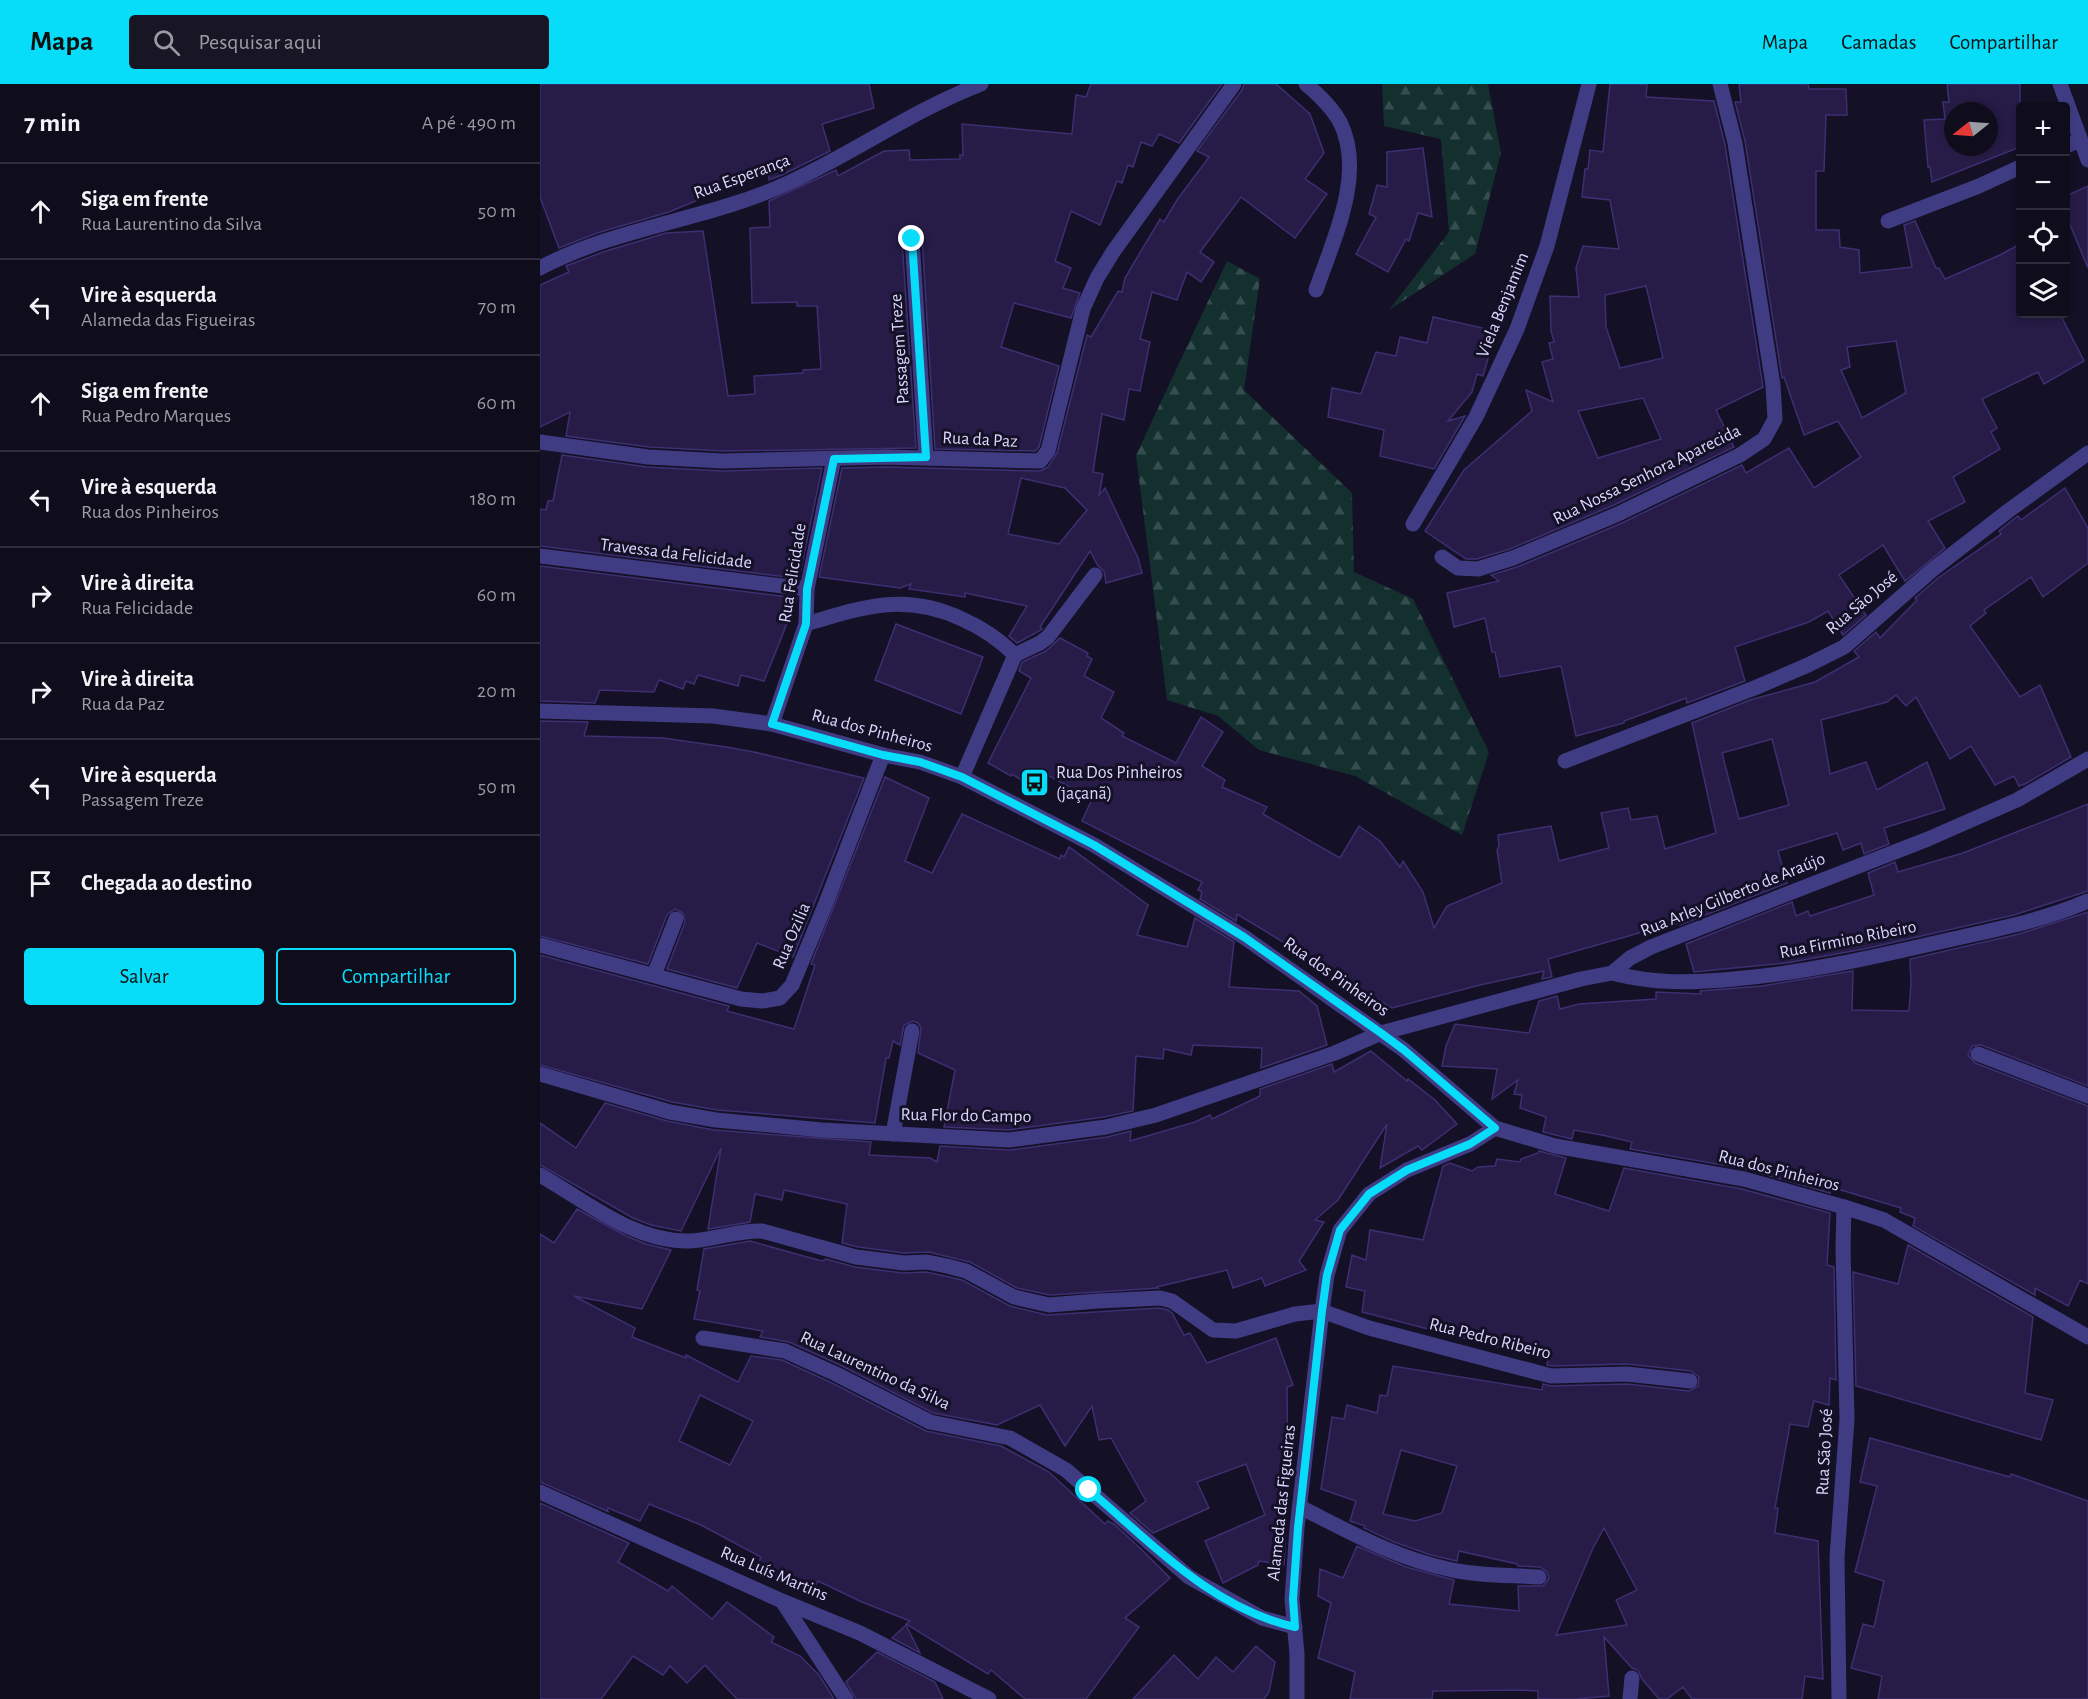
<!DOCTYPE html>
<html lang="pt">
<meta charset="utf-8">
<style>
:root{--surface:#0f0c1c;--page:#181525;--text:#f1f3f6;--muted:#9b9ba3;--line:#2f2c3b;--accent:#07ddf9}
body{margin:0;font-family:"Alegreya Sans",sans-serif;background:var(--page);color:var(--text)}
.controls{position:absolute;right:18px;top:18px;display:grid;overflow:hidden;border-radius:6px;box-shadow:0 3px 9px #0003}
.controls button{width:54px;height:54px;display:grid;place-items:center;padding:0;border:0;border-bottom:2px solid var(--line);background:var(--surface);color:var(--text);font:30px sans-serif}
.compass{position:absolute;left:1404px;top:18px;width:54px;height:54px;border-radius:50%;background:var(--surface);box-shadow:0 3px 9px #0003;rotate:253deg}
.stop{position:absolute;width:18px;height:18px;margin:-14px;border:4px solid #07ddf9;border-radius:50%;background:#fff}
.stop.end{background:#07ddf9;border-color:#fff;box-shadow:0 2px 6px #0008}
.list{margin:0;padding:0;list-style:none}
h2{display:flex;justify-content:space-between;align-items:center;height:78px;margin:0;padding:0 24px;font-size:26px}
h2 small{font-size:20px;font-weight:400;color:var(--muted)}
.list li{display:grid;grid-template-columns:39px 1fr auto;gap:18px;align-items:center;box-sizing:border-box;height:96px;padding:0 24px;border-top:2px solid var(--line)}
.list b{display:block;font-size:22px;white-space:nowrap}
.list p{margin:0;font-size:20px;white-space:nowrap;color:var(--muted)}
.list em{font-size:20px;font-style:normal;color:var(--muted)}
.actions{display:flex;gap:12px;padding:18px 24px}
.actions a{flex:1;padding:14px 0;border:2px solid var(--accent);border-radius:6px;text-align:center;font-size:21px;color:var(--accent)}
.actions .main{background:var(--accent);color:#111}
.icon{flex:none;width:33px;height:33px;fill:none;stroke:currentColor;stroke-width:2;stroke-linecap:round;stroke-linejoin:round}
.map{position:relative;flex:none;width:1548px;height:1615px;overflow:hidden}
header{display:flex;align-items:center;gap:36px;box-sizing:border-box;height:84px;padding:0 30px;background:var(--accent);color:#111}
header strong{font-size:28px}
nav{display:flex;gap:33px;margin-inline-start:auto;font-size:21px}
.search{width:420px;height:54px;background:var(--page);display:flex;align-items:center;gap:15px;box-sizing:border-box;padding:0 21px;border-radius:6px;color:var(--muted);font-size:22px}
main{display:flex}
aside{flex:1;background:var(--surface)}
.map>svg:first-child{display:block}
.forest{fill:url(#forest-firs)}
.building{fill:#261c47;stroke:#3d2f72;stroke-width:1.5;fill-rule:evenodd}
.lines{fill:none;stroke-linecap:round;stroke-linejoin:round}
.minor{stroke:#403c84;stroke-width:15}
.route{stroke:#07ddf9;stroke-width:8}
.labels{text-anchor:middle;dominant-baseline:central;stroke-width:6;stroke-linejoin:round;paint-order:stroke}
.street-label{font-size:18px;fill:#dbd6fe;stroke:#141026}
.poi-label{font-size:18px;fill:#dbd6fe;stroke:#141026;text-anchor:start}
</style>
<header>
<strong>Mapa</strong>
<div class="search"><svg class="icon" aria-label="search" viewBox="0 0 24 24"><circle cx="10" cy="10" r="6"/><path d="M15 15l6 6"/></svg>Pesquisar aqui</div>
<nav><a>Mapa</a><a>Camadas</a><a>Compartilhar</a></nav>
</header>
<main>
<aside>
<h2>7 min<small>A pé · 490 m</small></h2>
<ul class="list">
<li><svg class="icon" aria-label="ahead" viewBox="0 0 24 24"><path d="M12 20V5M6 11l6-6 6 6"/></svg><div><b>Siga em frente</b><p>Rua Laurentino da Silva</p></div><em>50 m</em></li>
<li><svg class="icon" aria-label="left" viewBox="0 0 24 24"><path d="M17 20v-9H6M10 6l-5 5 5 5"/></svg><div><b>Vire à esquerda</b><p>Alameda das Figueiras</p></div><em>70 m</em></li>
<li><svg class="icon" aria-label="ahead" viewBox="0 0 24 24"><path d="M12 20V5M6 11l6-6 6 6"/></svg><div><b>Siga em frente</b><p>Rua Pedro Marques</p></div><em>60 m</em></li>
<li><svg class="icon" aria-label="left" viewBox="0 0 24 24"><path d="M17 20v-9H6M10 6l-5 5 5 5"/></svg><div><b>Vire à esquerda</b><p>Rua dos Pinheiros</p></div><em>180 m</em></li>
<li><svg class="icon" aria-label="right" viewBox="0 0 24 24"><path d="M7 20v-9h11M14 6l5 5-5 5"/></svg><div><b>Vire à direita</b><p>Rua Felicidade</p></div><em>60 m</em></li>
<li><svg class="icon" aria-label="right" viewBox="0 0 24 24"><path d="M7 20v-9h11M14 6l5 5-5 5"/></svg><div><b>Vire à direita</b><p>Rua da Paz</p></div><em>20 m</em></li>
<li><svg class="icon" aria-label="left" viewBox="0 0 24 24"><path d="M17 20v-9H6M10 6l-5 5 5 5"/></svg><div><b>Vire à esquerda</b><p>Passagem Treze</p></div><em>50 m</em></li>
<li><svg class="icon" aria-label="arrive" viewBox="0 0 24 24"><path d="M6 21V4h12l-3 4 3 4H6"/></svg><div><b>Chegada ao destino</b></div></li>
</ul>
<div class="actions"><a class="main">Salvar</a><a>Compartilhar</a></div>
</aside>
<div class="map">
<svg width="1548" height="1615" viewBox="0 0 1548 1615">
<defs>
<pattern id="forest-firs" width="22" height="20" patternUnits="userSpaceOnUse" patternTransform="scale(1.5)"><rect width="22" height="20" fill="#13302f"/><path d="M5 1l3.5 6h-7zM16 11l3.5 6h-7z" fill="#354d4e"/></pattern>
</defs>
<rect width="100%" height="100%" fill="#141026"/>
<g class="forest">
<polygon points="842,0 948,0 961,69 935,170 849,226 909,148 901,55 844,42"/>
<polygon points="687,177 720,195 704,306 812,409 814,488 873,515 949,668 922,751 815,692 719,666 678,632 627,616 596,371"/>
</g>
<g class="building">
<polygon points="0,0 329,0 334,24 282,40 290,67 242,91 229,96 229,87 157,112 158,116 129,128 57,149 19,164 0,113"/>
<polygon points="551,0 682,0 639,59 619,50 612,62 601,58 593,83 588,81 582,99 577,97 560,141 531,127 515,177 531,184 523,204 540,209 531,234 474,219 461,263 519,282 499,363 495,367 395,365 382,154 380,149 372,145 366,147 362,156 376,364 183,367 109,363 26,352 30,328 0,343 0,201 29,188 26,182 63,168 126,149 163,147 188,312 215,310 214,292 263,289 263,286 281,285 277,222 257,222 257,218 212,219 210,144 230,143 229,117 296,86 298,92 344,67 369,66 370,76 420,75 420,71 423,71 422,40 532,50 536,11 546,13"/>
<path d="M704,0H736L770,30L784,69L765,95L787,110L755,154L701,113L660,168L674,178L661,198L647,188L637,216L612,208L600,255L610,258L600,307L589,305L584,336L562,330L553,388L563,390L559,411L565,404L598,474L602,489L566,499L564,487L558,482L550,467L500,543L502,545L501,546L477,559L469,552L487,522L425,509V513L369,505L371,500L360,504L279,493L302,384L346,383L500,387L508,383L517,369L547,251L551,253L578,207L582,208L585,194L620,135L624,138L637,116L669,73L657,67L702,6ZM481,394L525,404L547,426L519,460L468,450Z"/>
<path d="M1070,0H1107L1106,13L1174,17L1185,61L1223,303L1176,326L1194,363L1074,421L970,465L937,475H926L885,447L924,386L992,327L986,306L1013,318L1002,278L1013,275L1009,259L1014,258L1011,247L1010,212L1039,213L1036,184L1043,162L1079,165L1070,116L1042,113L1045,85H1048L1050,66L1063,68ZM1106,202L1123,274L1080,284L1066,243L1065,211ZM1103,314L1121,355L1058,374L1038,327Z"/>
<path d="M1199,0H1268L1269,5H1306L1307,31H1286L1284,87H1276V146H1299L1300,163L1319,166L1320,189L1372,183L1364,141L1375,137L1396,184H1399L1405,195L1460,171L1480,160V230H1520L1544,277L1504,300L1498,288L1442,315L1457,344L1451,348L1460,365L1413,393L1425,418L1388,437L1405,464L1365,497L1343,461L1299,491L1326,531L1303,551L1288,527L1269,538L1195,563L1205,597L1147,619L1146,614L1084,637V639L1036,652L1021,582L960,593L955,568H952L945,534L914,543L907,509L959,497L951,491L977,483L1082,439L1202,381L1206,389L1249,364L1274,404L1321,373L1298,337L1264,351L1244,293L1242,294L1205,57L1195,18H1201ZM1356,257L1366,309L1322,334L1301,286L1310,283L1307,263Z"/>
<path d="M1407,0H1480V63L1392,98L1390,83H1388L1384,36L1405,35L1403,18H1409ZM1413,27H1449V63H1413Z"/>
<polygon points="883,64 892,133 878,129 869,157 866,155 848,188 816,170 836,133 829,130 837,101 847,103 847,68"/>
<polygon points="1548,102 1548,184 1526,131 1526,112"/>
<polygon points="893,233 956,247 943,292 937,290 932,308 908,337 925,332 894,385 840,372 844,346 788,333 792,304 821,310 836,268 856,272 860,253 887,259"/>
<polygon points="22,371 107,383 183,387 282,384 260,490 247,488 246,493 0,462 0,425 6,426 8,417 13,417"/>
<path d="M1525,404L1548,444V479L1503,513L1491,493L1444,526L1446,529L1430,542L1480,613L1500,601L1531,673L1485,700L1479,702L1474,692L1455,701L1431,662L1410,675L1376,613L1366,622L1356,611L1347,618L1281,636L1290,690L1326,678L1337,706L1387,678L1405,725L1344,744L1349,760L1324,770L1321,759L1303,766L1297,749L1238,767L1247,799L1140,841L1139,839L1099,849L1008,875L1012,893L1002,895L1004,887L940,901L852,924L697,830L696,837L660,815L662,808L658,806L662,798L542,737L552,715L504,689L496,705L472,690L471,692L448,679L491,594L479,587L482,578L506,567L520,554L548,569L547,572L552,575L544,592L574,608L561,634L584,649L582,652L636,679L661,633L683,648L662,682L685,696L682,703L727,723L723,730L800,774L819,742L840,757L860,783L863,777L883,808L894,844L907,822L962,799L957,766L959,762L958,751L1011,742L1019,777L1069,764L1061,729L1088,724L1091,736L1117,732L1125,765L1176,749L1152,639L1210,616L1275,598L1319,573L1314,567L1336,548L1340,554L1377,516L1375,514L1398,494L1461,450L1459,447L1474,435L1478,432L1481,436ZM1232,655L1249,721L1199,735L1182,669Z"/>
<polygon points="0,482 257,514 224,597 201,591 198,602 158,591 154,600 146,597 143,605 119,596 114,608 60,606 55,619 0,617"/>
<polygon points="356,540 443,573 421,630 335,596"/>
<polygon points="0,637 48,638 44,652 123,654 186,663 214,668 324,694 253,873 217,859 197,904 127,885 145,838 143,829 135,825 127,831 108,880 0,852"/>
<polygon points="345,693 389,714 365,777 392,789 422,730 520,775 521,771 524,773 529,763 608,821 597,851 647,863 655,834 694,858 689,903 759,907 777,922 787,961 721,984 722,964 653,961 651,971 624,965 623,975 596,972 593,1027 564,1033 469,1046 404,1043 415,986 378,969 381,944 378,939 373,937 364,941 360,961 353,957 349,974 346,974 335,1039 177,1026 132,1018 0,981 0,871 189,922 187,927 254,945 275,881 271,880"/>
<polygon points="1548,720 1548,807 1474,831 1324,865 1246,879 1154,888 1146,860 1252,818 1256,832 1268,827 1270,832 1334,811 1328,789 1355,778 1358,788 1423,769"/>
<polygon points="1548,828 1548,1002 1441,961 1432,962 1428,971 1435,979 1548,1022 1548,1200 1540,1196 1528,1222 1495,1204 1495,1211 1373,1142 1375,1134 1360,1128 1361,1124 1291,1103 1290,1109 1206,1085 1090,1065 1092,1058 1062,1051 1034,1046 1032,1055 1003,1048 1006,1033 980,1024 982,1011 974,1010 978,996 952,1015 957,985 902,982 906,962 915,940 989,949 999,917 1017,912 1020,925 1039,920 1116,915 1116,908 1161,910 1160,907 1222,902 1313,887 1312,926 1369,927 1371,899 1370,875 1479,850"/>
<polygon points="831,967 867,997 868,995 895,1016 917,1040 882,1066 878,1062 840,1084 847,1040 798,1116 775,1136 784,1138 759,1177 766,1186 725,1202 722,1194 693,1204 687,1186 617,1203 618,1204 510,1211 477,1204 430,1178 409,1173 389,1168 364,1169 318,1163 302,1159 307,1120 244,1106 242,1116 215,1110 210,1138 168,1145 181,1064 141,1147 111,1141 93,1134 0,1081 0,1039 36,1064 65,1019 127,1037 174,1046 331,1058 329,1071 390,1074 397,1078 400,1062 470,1066 567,1053 591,1047 590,1057 655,1038 670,1031 672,1035 720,1012 720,1005 792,980 794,988"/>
<path d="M999,1067L1026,1074L1015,1110L1069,1127L1084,1084L1202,1105L1290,1129L1287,1181L1294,1183L1296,1296L1290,1294L1289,1321L1274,1317L1268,1343L1250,1340L1235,1424H1238L1235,1449L1278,1457L1283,1595L1265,1592L1262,1615H1152L1143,1603L1127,1615H1119L1102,1595L1098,1586L1092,1584L1064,1553L1069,1612L1036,1615H998V1607L981,1606L893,1607L892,1615H810L815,1588L778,1574L791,1519L778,1512L780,1485L803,1494L817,1462L866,1483L914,1496L909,1520L979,1527L978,1502H1003L1009,1494L1007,1488L1000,1483L978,1482L977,1480L919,1467L917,1477L891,1471L854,1458L824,1444L825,1442L810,1437L816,1417L781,1405L792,1333L804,1335L807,1321L837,1329L840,1311L847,1312L853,1282L1002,1306L1003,1300L1011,1302L1087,1300L1149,1307L1158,1302L1159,1293L1151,1287L1087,1280L1012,1282L1007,1281L1008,1276L822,1228L825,1207L806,1203L812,1171L826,1176L830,1146L883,1156L903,1082L910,1079L932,1087L938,1083L955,1082L957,1075L980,1078L981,1075L998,1069ZM861,1366L917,1382L902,1429L875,1437L843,1430ZM1064,1444L1097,1506L1076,1516L1087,1541L1016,1551L1053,1464Z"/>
<path d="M37,1125L86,1152L106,1160L131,1166L102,1225L34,1212L95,1244L92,1253L146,1274V1271L198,1298L211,1272L242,1276L292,1299L386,1347L461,1362L509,1388L565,1440L568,1437L574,1440L601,1465L630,1494L585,1534L599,1543L546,1615H485L451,1586L448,1590L366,1540L370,1537L322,1518L278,1497L273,1507L217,1483L221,1473L161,1441L109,1420L100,1437L68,1424L67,1427L69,1428L0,1398V1150L14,1159ZM160,1311L213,1337L190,1381L139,1357Z"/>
<polygon points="210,1157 267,1173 282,1177 286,1175 315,1183 363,1189 386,1188 405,1192 422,1196 470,1222 507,1231 619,1224 628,1226 632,1229 644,1251 650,1249 667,1279 736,1254 753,1301 747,1303 748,1394 744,1481 719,1477 718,1481 683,1499 665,1457 725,1431 706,1380 657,1398 669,1424 613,1449 590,1429 606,1417 571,1354 559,1356 552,1322 525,1362 500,1321 457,1341 393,1329 300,1281 249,1258 220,1253 223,1247 154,1235 160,1207 157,1206 164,1165"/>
<polygon points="1368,1161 1493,1233 1485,1309 1513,1316 1501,1356 1316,1302 1313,1188 1358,1200"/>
<polygon points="1330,1354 1470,1393 1471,1390 1548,1417 1548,1615 1338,1615 1342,1592 1311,1584 1323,1540 1334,1543 1344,1497 1315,1488 1337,1402 1320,1398"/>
<polygon points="0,1419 89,1459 78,1478 128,1507 132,1502 172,1535 187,1518 234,1553 231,1558 260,1572 279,1591 294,1615 197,1615 165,1581 147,1599 130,1582 123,1591 93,1572 61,1615 0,1615"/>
<polygon points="366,1541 380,1569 352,1554"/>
<polygon points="716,1562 735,1578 729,1608 724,1615 593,1615 634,1571 658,1595 676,1573 693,1588"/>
<polygon points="337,1568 395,1598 403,1615 316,1615 306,1598"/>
</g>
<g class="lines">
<g class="minor">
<path d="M766,0C779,11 792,23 800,38C826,90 793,156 776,206"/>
<polyline points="1520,0 1548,76"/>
<polyline points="1526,62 1540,56"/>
<polyline points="1348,137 1439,102 1480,83"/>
<polyline points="372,155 386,373"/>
<path d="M0,184C77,143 167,136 246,100C313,70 371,27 441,0"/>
<polyline points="0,358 108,373 183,377 346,373 500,377 508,367 543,225 557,194 573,168 694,0"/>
<polyline points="873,440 936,333 977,245 1007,162 1049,0"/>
<polyline points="0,472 267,505"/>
<polyline points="902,473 918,484 938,485 973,474 1078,430 1200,371 1224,355 1235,335 1233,301 1195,59 1180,0"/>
<path d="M266,540C323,523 365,508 422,535C442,544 459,555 475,571L422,693"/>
<polyline points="475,571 500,559 508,553 555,491"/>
<polyline points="0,627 173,632 232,640 343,671 380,678 422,693 554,761 704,853 864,966 955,1044 1015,1062 1204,1095 1304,1123 1344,1136 1548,1253"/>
<polyline points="232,640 266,540 267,505 294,375"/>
<polyline points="1025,677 1217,603 1268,581 1304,563 1392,486 1468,427 1548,369"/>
<polyline points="0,861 201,915 222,917 240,914 252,901 284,824 343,671"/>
<path d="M1072,889C1114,900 1151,899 1194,895C1265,889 1334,873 1404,857C1452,846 1502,837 1548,817"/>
<polyline points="114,891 136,835"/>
<polyline points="1438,970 1548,1012"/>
<polyline points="0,990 130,1028 176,1036 282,1046 469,1056 566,1043 616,1031 795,969 841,949 1041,895 1072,889 1090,874 1111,863 1388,755 1477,716 1548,675"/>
<polyline points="353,1050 372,947"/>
<path d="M0,1091C46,1117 93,1158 149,1157C174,1156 197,1146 222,1147L316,1173L364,1179L387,1178L407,1182L426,1187L474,1213L509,1221L558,1217L620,1214L632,1217L673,1246L696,1247L755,1230L782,1227L829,1244L1011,1292L1087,1290L1150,1297"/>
<polyline points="163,1254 245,1267 296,1290 390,1338 470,1354 526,1386 649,1493 722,1534 755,1543"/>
<polyline points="0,1408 242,1517 320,1549 449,1615"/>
<path d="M760,1423C808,1447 855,1474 908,1485C937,1492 969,1491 999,1493"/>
<polyline points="242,1517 306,1615"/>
<polyline points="757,1615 757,1570 752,1515 757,1444 782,1227 787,1191 800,1146 829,1110 867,1086 930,1060 955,1044"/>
<polyline points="1090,1615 1092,1594"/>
<polyline points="1299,1615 1297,1473 1307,1335 1303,1164 1304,1123"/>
</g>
</g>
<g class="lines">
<path class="route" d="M372,155L386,373L294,375L267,505L266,540L232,640L343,671L380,678L422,693L554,761L704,853L841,949L864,966L955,1044L930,1060L867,1086L829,1110L800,1146L787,1191L782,1227L758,1444L753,1515L755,1543C671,1524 612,1459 549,1406"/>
</g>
<defs>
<symbol id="bus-square" viewBox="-11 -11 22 22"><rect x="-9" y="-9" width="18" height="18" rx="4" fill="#07ddf9" stroke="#141026"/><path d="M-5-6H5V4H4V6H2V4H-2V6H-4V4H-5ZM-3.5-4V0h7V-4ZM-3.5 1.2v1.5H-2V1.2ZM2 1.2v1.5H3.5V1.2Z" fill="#111"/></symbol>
</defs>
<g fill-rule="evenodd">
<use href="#bus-square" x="478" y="682" width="33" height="33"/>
</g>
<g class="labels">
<g class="street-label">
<text transform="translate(202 93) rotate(-20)">Rua Esperança</text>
<text transform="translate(963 221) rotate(-68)">Viela Benjamim</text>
<text transform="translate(360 265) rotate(-94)">Passagem Treze</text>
<text transform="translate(440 356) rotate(3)">Rua da Paz</text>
<text transform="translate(1107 391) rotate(-26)">Rua Nossa Senhora Aparecida</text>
<text transform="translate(136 470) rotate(7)">Travessa da Felicidade</text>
<text transform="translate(253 489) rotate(-81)">Rua Felicidade</text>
<text transform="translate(1322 519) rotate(-40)">Rua São José</text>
<text transform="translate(332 647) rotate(15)">Rua dos Pinheiros</text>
<text transform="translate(1193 811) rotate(-22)">Rua Arley Gilberto de Araújo</text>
<text transform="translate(252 852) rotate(-67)">Rua Ozilia</text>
<text transform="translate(1308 856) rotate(-11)">Rua Firmino Ribeiro</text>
<text transform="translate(796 893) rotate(35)">Rua dos Pinheiros</text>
<text transform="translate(426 1032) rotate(1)">Rua Flor do Campo</text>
<text transform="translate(1239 1087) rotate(14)">Rua dos Pinheiros</text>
<text transform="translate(950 1255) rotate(14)">Rua Pedro Ribeiro</text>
<text transform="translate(335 1287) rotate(25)">Rua Laurentino da Silva</text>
<text transform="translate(1285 1368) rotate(-87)">Rua São José</text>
<text transform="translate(742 1419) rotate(-84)">Alameda das Figueiras</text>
<text transform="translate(234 1490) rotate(23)">Rua Luís Martins</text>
</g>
<g class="poi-label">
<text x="516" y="689">Rua Dos Pinheiros<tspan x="516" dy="21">(jaçanã)</tspan></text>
</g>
</g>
</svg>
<div class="controls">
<button>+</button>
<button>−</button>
<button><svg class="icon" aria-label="locate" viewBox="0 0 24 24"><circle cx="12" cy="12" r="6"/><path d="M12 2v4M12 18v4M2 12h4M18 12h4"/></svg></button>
<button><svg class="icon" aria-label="layers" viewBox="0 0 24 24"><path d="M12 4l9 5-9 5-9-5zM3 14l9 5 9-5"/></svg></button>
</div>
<svg class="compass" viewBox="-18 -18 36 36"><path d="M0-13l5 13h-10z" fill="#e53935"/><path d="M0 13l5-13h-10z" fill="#9b9ba3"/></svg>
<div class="stop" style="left:549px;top:1406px"></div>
<div class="stop end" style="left:372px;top:155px"></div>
</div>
</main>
